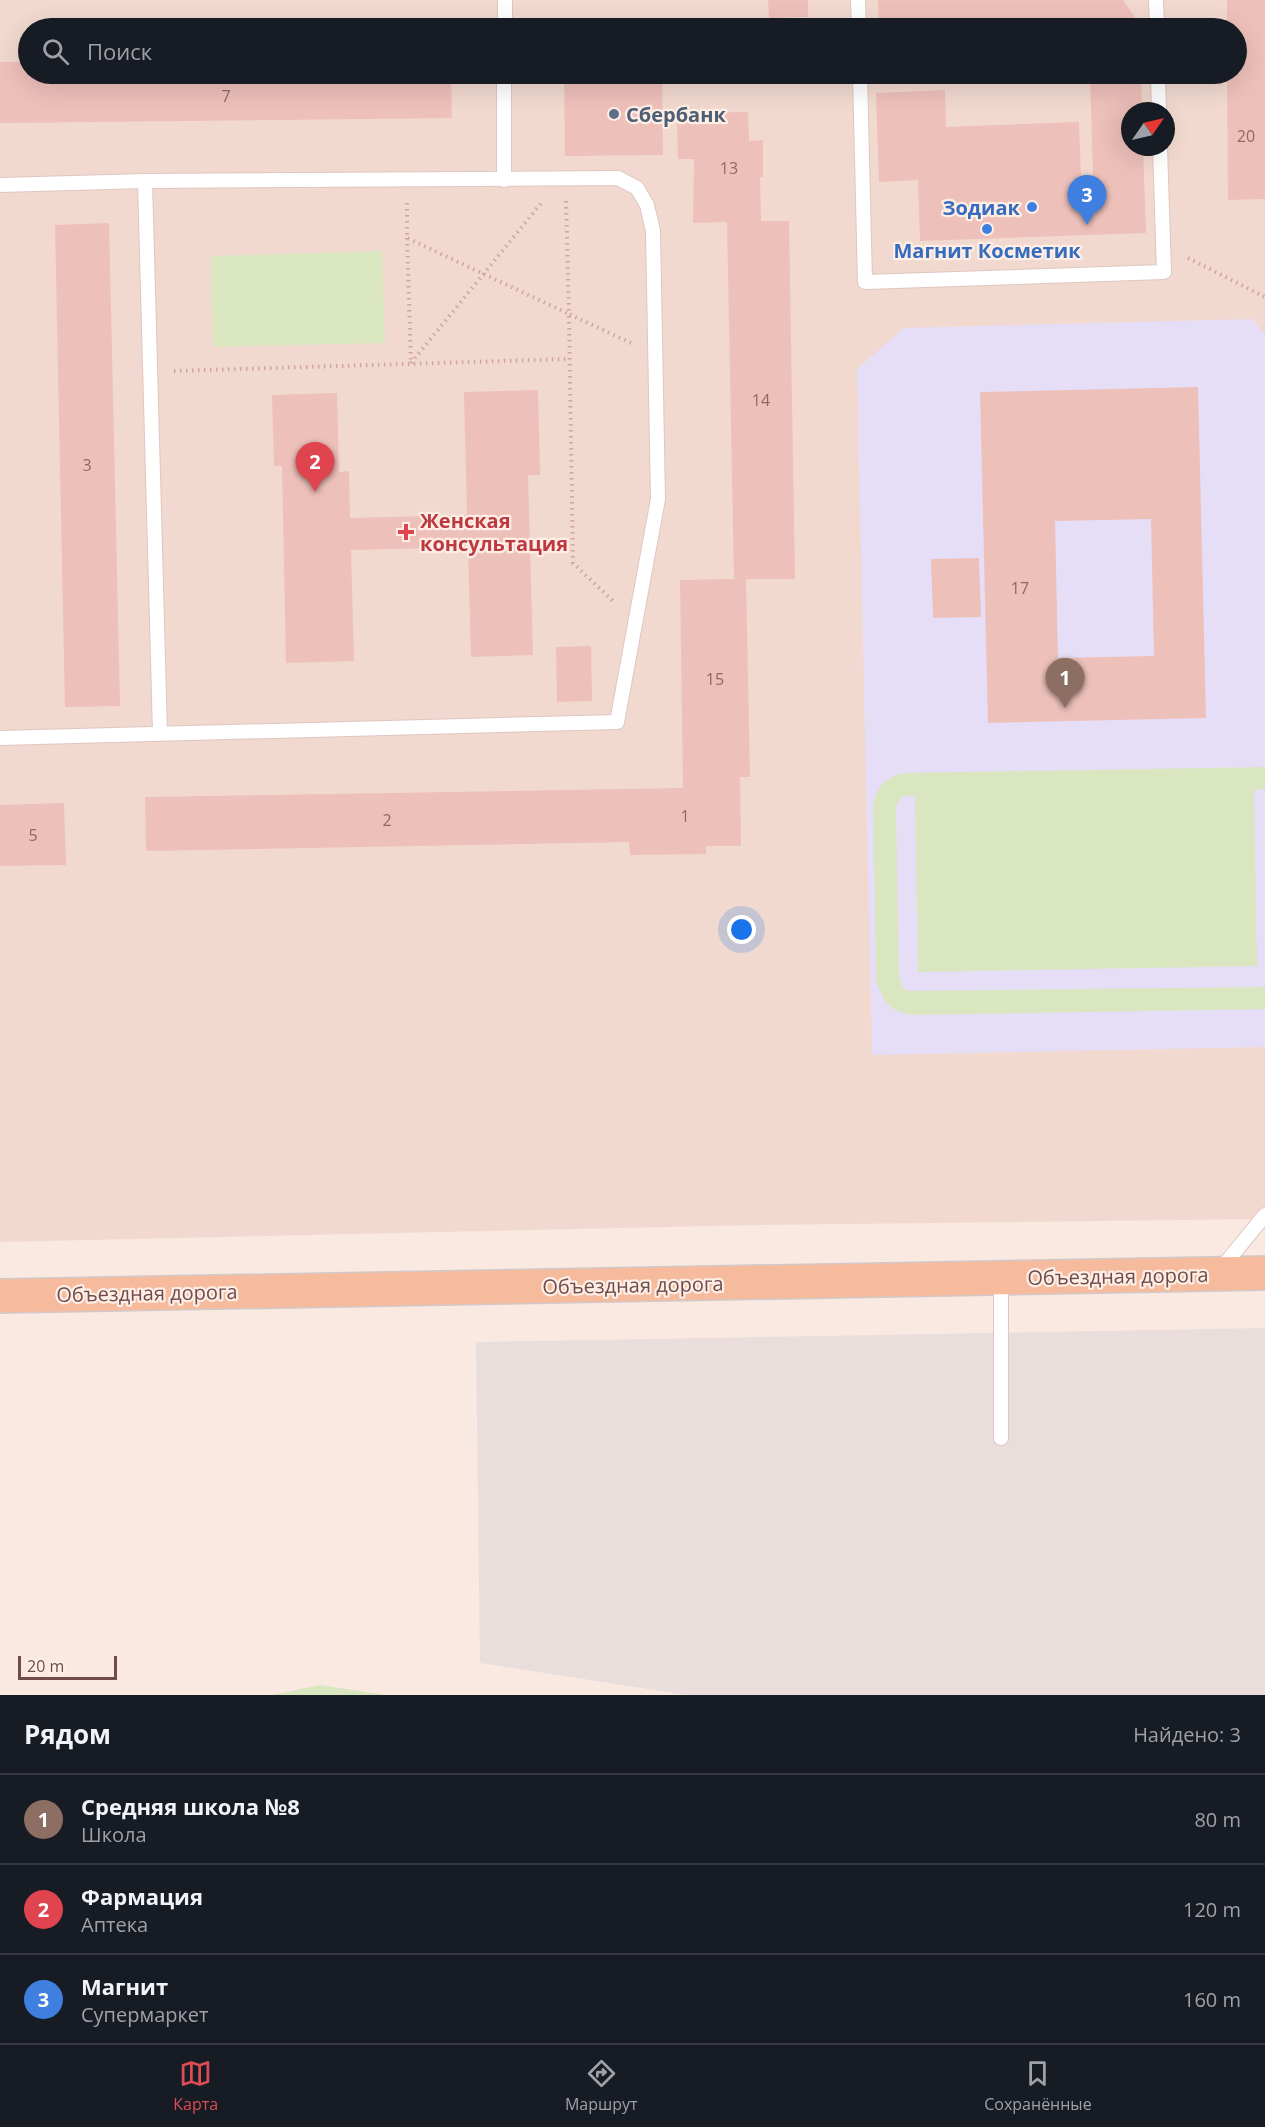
<!DOCTYPE html>
<html lang="ru">
<meta charset="utf-8">
<style>
:root{--surface:#171b24;--page:#242831;--text:#f1f3f6;--muted:#9ea1a6;--line:#363941;--accent:#dd4c54}
body{margin:0;font-family:"Open Sans",sans-serif;background:var(--page);color:var(--text)}
.compass{position:absolute;left:1121px;top:102px;width:54px;height:54px;border-radius:50%;background:var(--surface);box-shadow:0 6px 24px #0002;rotate:56deg}
.scale{position:absolute;left:18px;bottom:15px;width:99px;box-sizing:border-box;padding-left:6px;border:3px solid #6f4c4a;border-top:0;font-size:16px;line-height:21px;white-space:nowrap;color:#6f4c4a;-webkit-text-stroke:4px #feeee6;paint-order:stroke}
.you{position:absolute;left:742px;top:930px;width:21px;height:21px;margin:-15px;border:4px solid #fff;border-radius:50%;background:#1a73e8;box-shadow:0 0 0 9px #1a73e833}
.badge{display:grid;place-items:center;width:39px;height:39px;border-radius:50%;background:var(--accent);color:#fff;font-size:20px;font-weight:700}
.pin{position:absolute;translate:-50% -50px;filter:drop-shadow(0 2px 3px #0008)}
.pin::after{content:'';position:absolute;top:32px;width:21px;height:18px;background:inherit;clip-path:polygon(0 0,100% 0,50% 100%)}
.list{margin:0;padding:0;list-style:none}
h2{display:flex;justify-content:space-between;align-items:center;height:78px;margin:0;padding:0 24px;font-size:26px}
h2 small{font-size:20px;font-weight:400;color:var(--muted)}
.list li{display:grid;grid-template-columns:39px 1fr auto;gap:18px;align-items:center;box-sizing:border-box;height:90px;padding:0 24px;border-top:2px solid var(--line)}
.list b{display:block;font-size:22px;white-space:nowrap}
.list p{margin:0;font-size:20px;white-space:nowrap;color:var(--muted)}
.list em{font-size:20px;font-style:normal;color:var(--muted)}
.icon{flex:none;width:33px;height:33px;fill:none;stroke:currentColor;stroke-width:2;stroke-linecap:round;stroke-linejoin:round}
.map{position:relative;flex:none;width:1265px;height:1695px;overflow:hidden}
.search{position:absolute;background:var(--surface);box-shadow:0 6px 24px #0002;left:18px;right:18px;top:18px;height:66px;display:flex;align-items:center;gap:15px;box-sizing:border-box;padding:0 21px;border-radius:33px;color:var(--muted);font-size:22px}
.sheet{height:348px;background:var(--surface)}
nav{display:flex;justify-content:space-around;align-items:center;box-sizing:border-box;height:84px;border-top:2px solid var(--line);background:var(--surface);font-size:16px;color:var(--muted)}
nav a{display:grid;justify-items:center;gap:3px}
nav .on{color:var(--accent)}
.map>svg:first-child{display:block}
.residential{fill:#f1d9cf;fill-rule:evenodd}
.industrial{fill:#e9dedc}
.education{fill:#e6def6}
.green{fill:#dae6c0}
.building{fill:#eec0ba;fill-rule:evenodd}
.lines{fill:none;stroke-linecap:round;stroke-linejoin:round}
.service-casing{stroke:#dfc6c0;stroke-width:16}
.primary-casing{stroke:#d4c9c9;stroke-width:36}
.path{stroke:#d2a49e;stroke-width:4;stroke-dasharray:1.5 4.5;stroke-linecap:butt}
.service{stroke:#fff;stroke-width:14}
.primary{stroke:#f5bb9c;stroke-width:33}
.service-dot{fill:#5c6f8a;stroke:#feeee6;stroke-width:2}
.shop-dot{fill:#3f7fe0;stroke:#feeee6;stroke-width:2}
.health-dot{fill:#e0444e;stroke:#feeee6;stroke-width:2}
.labels{text-anchor:middle;dominant-baseline:central;stroke-width:4.5;stroke-linejoin:round;paint-order:stroke}
.number-label{font-size:16px;fill:#8f6966}
.service-label{font-size:20px;font-weight:bold;fill:#4e5e75;stroke:#feeee6;text-anchor:start}
.shop-label{font-size:20px;font-weight:bold;fill:#366cbe;stroke:#feeee6;text-anchor:end}
.health-label{font-size:20px;font-weight:bold;fill:#be3a42;stroke:#feeee6;text-anchor:start}
.street-label{font-size:20px;fill:#6f4c4a;stroke:#feeee6}
</style>
<div class="map">
<svg width="1265" height="1695" viewBox="0 0 1265 1695">
<rect width="100%" height="100%" fill="#fae9e0"/>
<path class="residential" d="M0,0H1265V1219L758,1225L0,1242ZM28,28H1236V74H28ZM1130,111H1166V147H1130Z"/>
<polygon class="industrial" points="1265,1328 1265,1695 686,1695 480,1663 476,1342"/>
<polygon class="education" points="1253,319 1265,335 1265,1047 872,1055 857,369 904,328"/>
<g class="green">
<polygon points="382,251 385,343 213,347 210,256"/>
<path d="M1265,767V789L1254,790L1257,966L918,972L915,795L901,797L896,807L899,976L902,986L907,991L1265,987V1009L913,1015C889,1011 884,1003 876,980L873,804C879,784 884,778 904,773Z"/>
<polygon points="320,1685 386,1695 272,1695"/>
</g>
<g class="building">
<polygon points="768,0 808,0 808,17 769,18"/>
<polygon points="878,0 1123,0 1139,23 1139,28 1089,28 1089,27 879,28"/>
<polygon points="1227,0 1265,0 1265,199 1228,200 1227,74 1236,74 1236,28 1227,28"/>
<polygon points="0,62 28,62 28,74 451,74 452,118 0,123"/>
<polygon points="564,74 662,74 663,155 565,156"/>
<polygon points="1090,74 1141,74 1142,111 1130,111 1130,147 1143,147 1146,233 920,241 918,180 879,182 876,93 945,90 946,127 1079,122 1081,177 1093,177"/>
<polygon points="748,112 749,141 763,140 763,177 760,177 761,221 789,221 795,579 746,579 750,777 740,777 741,846 706,846 706,854 630,855 629,842 146,851 145,797 683,788 680,580 734,579 727,222 693,223 694,159 678,159 677,113"/>
<polygon points="109,223 120,706 65,707 55,225"/>
<path d="M1198,387L1206,718L988,723L980,392ZM1151,519L1154,656L1058,658L1055,521Z"/>
<polygon points="538,390 540,475 528,475 533,655 471,657 468,547 351,550 354,661 286,663 282,466 274,466 272,395 337,393 339,472 349,471 350,518 467,515 464,392"/>
<polygon points="979,558 981,617 933,618 931,559"/>
<polygon points="591,646 592,701 557,702 556,647"/>
<polygon points="64,803 66,865 0,866 0,805"/>
</g>
<g class="lines">
<defs>
<g id="service">
<polyline points="858,0 859,28"/>
<polyline points="1156,0 1157,28"/>
<polyline points="505,28 505,0"/>
<polyline points="860,74 865,282 1164,272 1160,147"/>
<polyline points="1158,74 1159,111"/>
<polyline points="504,180 504,74"/>
<polyline points="145,181 160,733"/>
<polyline points="0,185 145,181 618,178 637,188 647,205 653,231 658,499 617,722 0,738"/>
<polyline points="1220,1270 1265,1215"/>
<polyline points="1001,1279 1001,1438"/>
</g>
<polyline id="primary" points="0,1296 1265,1273"/>
</defs>
<use href="#service" class="service-casing"/>
<use href="#primary" class="primary-casing"/>
<g class="path">
<polyline points="566,201 569,314 631,343"/>
<polyline points="407,203 407,238 569,314 573,563 615,603"/>
<polyline points="407,238 411,363"/>
<polyline points="1188,258 1265,297"/>
<polyline points="411,363 543,201"/>
<polyline points="174,371 570,359"/>
</g>
<use href="#service" class="service"/>
<use href="#primary" class="primary"/>
</g>
<circle class="service-dot" cx="614" cy="114" r="6"/>
<g class="shop-dot">
<circle cx="1032" cy="207" r="6"/>
<circle cx="987" cy="229" r="6"/>
</g>
<path class="health-dot" d="M403 523h6v6h6v6h-6v6h-6v-6h-6v-6h6z"/>
<g class="labels">
<g class="number-label">
<text x="226" y="96">7</text>
<text x="1246" y="136">20</text>
<text x="729" y="168">13</text>
<text x="761" y="400">14</text>
<text x="87" y="465">3</text>
<text x="1020" y="588">17</text>
<text x="715" y="679">15</text>
<text x="685" y="816">1</text>
<text x="387" y="820">2</text>
<text x="33" y="835">5</text>
</g>
<g class="service-label">
<text x="626" y="114">Сбербанк</text>
</g>
<g class="shop-label">
<text x="1020" y="207">Зодиак</text>
<text x="987" y="250" text-anchor="middle">Магнит Косметик</text>
</g>
<g class="health-label">
<text x="420" y="520">Женская<tspan x="420" dy="23">консультация</tspan></text>
</g>
<g class="street-label">
<text transform="translate(1118 1276) rotate(-1)">Объездная дорога</text>
<text transform="translate(633 1285) rotate(-1)">Объездная дорога</text>
<text transform="translate(147 1293) rotate(-1)">Объездная дорога</text>
</g>
</g>
</svg>
<svg class="compass" viewBox="-18 -18 36 36"><path d="M0-13l5 13h-10z" fill="#e53935"/><path d="M0 13l5-13h-10z" fill="#9ea1a6"/></svg>
<div class="scale">20 m</div>
<div class="you"></div>
<div class="pin badge" style="left:1065px;top:708px;background:#8d6e63">1</div>
<div class="pin badge" style="left:315px;top:492px;background:#e0444e">2</div>
<div class="pin badge" style="left:1087px;top:225px;background:#3f7fe0">3</div>
<div class="search"><svg class="icon" aria-label="search" viewBox="0 0 24 24"><circle cx="10" cy="10" r="6"/><path d="M15 15l6 6"/></svg>Поиск</div>
</div>
<section class="sheet">
<h2>Рядом<small>Найдено: 3</small></h2>
<ul class="list">
<li><span class="badge" style="background:#8d6e63">1</span><div><b>Средняя школа №8</b><p>Школа</p></div><em>80 m</em></li>
<li><span class="badge" style="background:#e0444e">2</span><div><b>Фармация</b><p>Аптека</p></div><em>120 m</em></li>
<li><span class="badge" style="background:#3f7fe0">3</span><div><b>Магнит</b><p>Супермаркет</p></div><em>160 m</em></li>
</ul>
</section>
<nav>
<a class="on"><svg class="icon" aria-label="map" viewBox="0 0 24 24"><path d="M3 6l6-2 6 2 6-2v14l-6 2-6-2-6 2zM9 4v14M15 6v14"/></svg>Карта</a>
<a><svg class="icon" aria-label="directions" viewBox="0 0 24 24"><path d="M12 3l9 9-9 9-9-9zM9 14v-3h6M13 9l2 2-2 2"/></svg>Маршрут</a>
<a><svg class="icon" aria-label="saved" viewBox="0 0 24 24"><path d="M7 4h10v16l-5-4-5 4z"/></svg>Сохранённые</a>
</nav>
